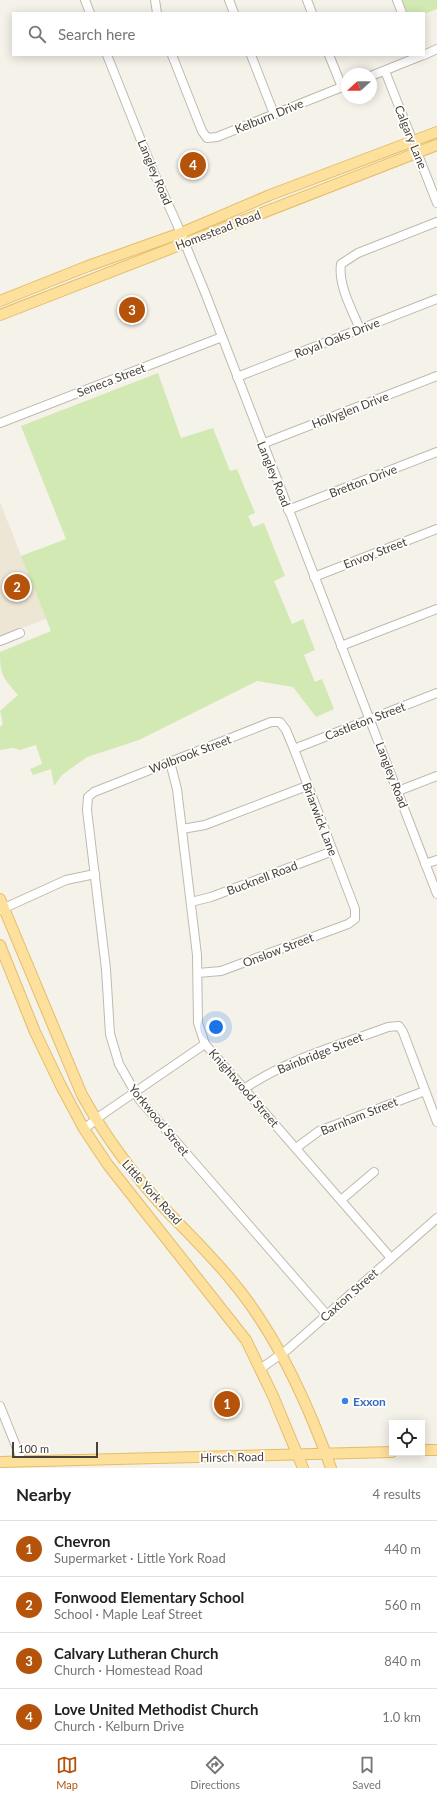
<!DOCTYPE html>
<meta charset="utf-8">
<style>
:root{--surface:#fff;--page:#f6f6f6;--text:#222;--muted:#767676;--line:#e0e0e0;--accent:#b45309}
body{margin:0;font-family:Lato,sans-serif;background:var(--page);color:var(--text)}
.controls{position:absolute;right:12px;bottom:12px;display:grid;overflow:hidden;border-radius:0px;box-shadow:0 2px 10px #0003}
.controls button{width:36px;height:36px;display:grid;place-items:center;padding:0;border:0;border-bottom:1px solid var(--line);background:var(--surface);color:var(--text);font:20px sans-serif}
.compass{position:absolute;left:341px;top:68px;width:36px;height:36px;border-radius:50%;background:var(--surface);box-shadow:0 2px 10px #0003;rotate:249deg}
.scale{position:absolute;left:12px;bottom:10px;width:86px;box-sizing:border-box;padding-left:4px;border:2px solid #494238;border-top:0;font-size:11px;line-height:14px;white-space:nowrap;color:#494238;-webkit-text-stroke:3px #fff;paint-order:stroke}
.you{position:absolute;left:216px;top:1027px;width:14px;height:14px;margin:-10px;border:3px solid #fff;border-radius:50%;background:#1a73e8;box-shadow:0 0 0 6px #1a73e833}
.badge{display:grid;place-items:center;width:26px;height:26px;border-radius:50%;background:var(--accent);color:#fff;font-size:13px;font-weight:700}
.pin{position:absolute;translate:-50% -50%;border:2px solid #fff;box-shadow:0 1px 4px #0006}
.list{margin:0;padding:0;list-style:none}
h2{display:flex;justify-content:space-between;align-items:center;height:52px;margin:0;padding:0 16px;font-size:17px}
h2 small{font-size:13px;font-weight:400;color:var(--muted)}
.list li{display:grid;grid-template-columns:26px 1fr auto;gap:12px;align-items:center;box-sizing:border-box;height:56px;padding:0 16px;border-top:1px solid var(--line)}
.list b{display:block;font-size:15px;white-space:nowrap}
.list p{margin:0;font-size:13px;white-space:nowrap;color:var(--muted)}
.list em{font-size:13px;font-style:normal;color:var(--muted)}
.icon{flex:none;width:22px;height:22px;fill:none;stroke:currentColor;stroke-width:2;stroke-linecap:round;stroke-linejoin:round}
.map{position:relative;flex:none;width:437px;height:1468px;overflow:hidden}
.search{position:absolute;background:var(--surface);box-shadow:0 2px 10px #0003;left:12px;right:12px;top:12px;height:44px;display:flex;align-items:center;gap:10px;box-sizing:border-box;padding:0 14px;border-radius:0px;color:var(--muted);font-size:15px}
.sheet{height:276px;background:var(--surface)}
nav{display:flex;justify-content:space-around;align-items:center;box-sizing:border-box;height:56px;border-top:1px solid var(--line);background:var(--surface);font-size:11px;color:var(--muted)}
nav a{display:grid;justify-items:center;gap:2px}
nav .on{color:var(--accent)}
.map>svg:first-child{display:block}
.education{fill:#eee6d5}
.green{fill:#d2e9b4}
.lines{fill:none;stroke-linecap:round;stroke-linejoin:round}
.minor-casing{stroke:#c1b9ad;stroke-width:10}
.major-casing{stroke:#e4bd6a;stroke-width:12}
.minor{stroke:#fff;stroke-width:8}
.major{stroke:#fde09b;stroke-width:10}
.shop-dot{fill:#3f7fe0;stroke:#fff;stroke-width:1.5}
.labels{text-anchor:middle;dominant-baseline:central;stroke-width:3.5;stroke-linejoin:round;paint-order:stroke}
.street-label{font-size:12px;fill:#494238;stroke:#fff}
.shop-label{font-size:12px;font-weight:bold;fill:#366cbe;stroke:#fff;text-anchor:start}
</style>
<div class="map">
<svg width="437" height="1468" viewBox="0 0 437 1468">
<rect width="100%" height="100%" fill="#f5f2ea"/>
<polygon class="education" points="0,502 46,619 0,636"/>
<g class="green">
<polygon points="401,0 437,0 437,9 424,14 407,13"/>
<path d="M158,373L181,438L213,428L230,471L237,469L255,513L248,516L253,527L264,523L285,576L274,581L292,624L303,619L315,650L304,655L315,682L322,679L334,709L316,717L293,687L257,681L139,740L87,757L62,775L54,786L51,769L33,775L30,769L42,764L36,745L20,750L13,748L0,750V727L3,724L0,711L18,695C3,677 0,676 0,652L51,631L21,556L66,539L21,426Z"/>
</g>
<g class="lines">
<defs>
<g id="minor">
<polyline points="85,0 90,13"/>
<polyline points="155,0 157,13"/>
<polyline points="229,0 234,13"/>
<polyline points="307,0 312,13"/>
<polyline points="397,0 402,13"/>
<polyline points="107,55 154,173 177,224 206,295 437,894"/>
<polyline points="172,55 202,131 207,138 217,137 347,85"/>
<polyline points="251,55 274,114"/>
<polyline points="329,55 342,87"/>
<polyline points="424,55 437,49"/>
<polyline points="385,71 437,203"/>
<polyline points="371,76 423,55"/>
<path d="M360,329C352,310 338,285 341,264L358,253L437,222"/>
<polyline points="237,377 437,299"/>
<polyline points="0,423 222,337"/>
<polyline points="262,444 437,376"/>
<polyline points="288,510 437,452"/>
<polyline points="314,577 437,529"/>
<polyline points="0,641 20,633"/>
<polyline points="341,646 437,609"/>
<polyline points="294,749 437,693"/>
<polyline points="170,762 177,789 197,955 198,1023 205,1044 391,1258"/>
<polyline points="398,791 437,776"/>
<polyline points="182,829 205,825 307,786"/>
<polyline points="425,864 437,860"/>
<polyline points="191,902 211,897 333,851"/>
<polyline points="0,910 66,880 95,874"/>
<polyline points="198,973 221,971 348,924 355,919 355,909 294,749 286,730 280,722 271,722 94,792 88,797 87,810 106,969 110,1034 119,1064 139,1099 327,1315"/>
<path d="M244,1089C285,1060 340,1045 388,1027L399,1026L403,1032L437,1122"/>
<polyline points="84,1129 103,1114 205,1044"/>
<polyline points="296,1148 319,1131 425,1091"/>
<polyline points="341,1200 374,1172"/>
<polyline points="260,1369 287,1350 437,1218"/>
<polyline points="0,1406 22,1461"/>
</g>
<g id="major">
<polyline points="0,301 88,266 181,233 270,195 437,132"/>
<polyline points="0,315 437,145"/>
<path d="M0,899L82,1095C105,1136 132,1173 164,1208C187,1232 211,1255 232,1281C276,1333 308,1404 331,1468"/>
<polyline points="0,945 35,1032 61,1086 84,1129 108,1165 246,1340 273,1396 303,1468"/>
<polyline points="422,1450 437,1450"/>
<polyline points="0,1462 392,1452"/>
</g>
</defs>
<use href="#minor" class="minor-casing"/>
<use href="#major" class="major-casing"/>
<use href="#minor" class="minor"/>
<use href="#major" class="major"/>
</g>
<circle class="shop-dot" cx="345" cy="1401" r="4"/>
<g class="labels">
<g class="street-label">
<text transform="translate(269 116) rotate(-22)">Kelburn Drive</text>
<text transform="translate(411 137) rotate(68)">Calgary Lane</text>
<text transform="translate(155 172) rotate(67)">Langley Road</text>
<text transform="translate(218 230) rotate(-21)">Homestead Road</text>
<text transform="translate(337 338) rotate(-21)">Royal Oaks Drive</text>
<text transform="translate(111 380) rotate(-21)">Seneca Street</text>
<text transform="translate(350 410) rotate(-21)">Hollyglen Drive</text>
<text transform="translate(274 474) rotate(68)">Langley Road</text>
<text transform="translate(363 481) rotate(-21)">Bretton Drive</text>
<text transform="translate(375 553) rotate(-21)">Envoy Street</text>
<text transform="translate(365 721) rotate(-21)">Castleton Street</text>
<text transform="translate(190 754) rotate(-21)">Wolbrook Street</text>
<text transform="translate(392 775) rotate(69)">Langley Road</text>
<text transform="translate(320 819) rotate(69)">Briarwick Lane</text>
<text transform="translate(262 878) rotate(-21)">Bucknell Road</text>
<text transform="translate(278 950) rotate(-21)">Onslow Street</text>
<text transform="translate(320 1053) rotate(-22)">Bainbridge Street</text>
<text transform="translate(244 1088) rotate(49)">Knightwood Street</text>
<text transform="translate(359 1116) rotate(-22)">Barnham Street</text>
<text transform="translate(159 1120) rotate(51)">Yorkwood Street</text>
<text transform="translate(152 1192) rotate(48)">Little York Road</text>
<text transform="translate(349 1295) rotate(-42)">Caxton Street</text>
<text transform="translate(232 1457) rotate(-1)">Hirsch Road</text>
</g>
<g class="shop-label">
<text x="353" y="1401">Exxon</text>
</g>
</g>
</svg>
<div class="controls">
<button><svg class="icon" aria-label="locate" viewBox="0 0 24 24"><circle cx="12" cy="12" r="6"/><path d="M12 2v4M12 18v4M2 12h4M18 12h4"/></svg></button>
</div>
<svg class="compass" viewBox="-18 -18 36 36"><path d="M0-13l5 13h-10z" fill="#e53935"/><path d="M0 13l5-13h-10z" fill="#767676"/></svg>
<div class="scale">100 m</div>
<div class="you"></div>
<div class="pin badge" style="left:227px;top:1404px">1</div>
<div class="pin badge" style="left:17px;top:587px">2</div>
<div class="pin badge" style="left:132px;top:310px">3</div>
<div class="pin badge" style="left:193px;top:165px">4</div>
<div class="search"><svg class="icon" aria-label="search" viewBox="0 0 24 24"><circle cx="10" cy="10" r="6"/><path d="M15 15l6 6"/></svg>Search here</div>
</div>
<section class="sheet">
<h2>Nearby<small>4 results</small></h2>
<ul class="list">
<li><span class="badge">1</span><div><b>Chevron</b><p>Supermarket · Little York Road</p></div><em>440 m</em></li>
<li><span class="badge">2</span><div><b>Fonwood Elementary School</b><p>School · Maple Leaf Street</p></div><em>560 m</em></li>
<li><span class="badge">3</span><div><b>Calvary Lutheran Church</b><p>Church · Homestead Road</p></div><em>840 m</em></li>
<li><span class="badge">4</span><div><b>Love United Methodist Church</b><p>Church · Kelburn Drive</p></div><em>1.0 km</em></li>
</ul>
</section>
<nav>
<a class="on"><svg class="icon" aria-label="map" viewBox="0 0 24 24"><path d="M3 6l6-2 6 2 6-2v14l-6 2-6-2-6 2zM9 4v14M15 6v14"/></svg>Map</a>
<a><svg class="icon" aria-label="directions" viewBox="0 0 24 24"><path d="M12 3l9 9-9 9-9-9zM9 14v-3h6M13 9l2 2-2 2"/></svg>Directions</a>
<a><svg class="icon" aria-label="saved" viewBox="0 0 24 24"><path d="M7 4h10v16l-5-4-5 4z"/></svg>Saved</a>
</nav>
